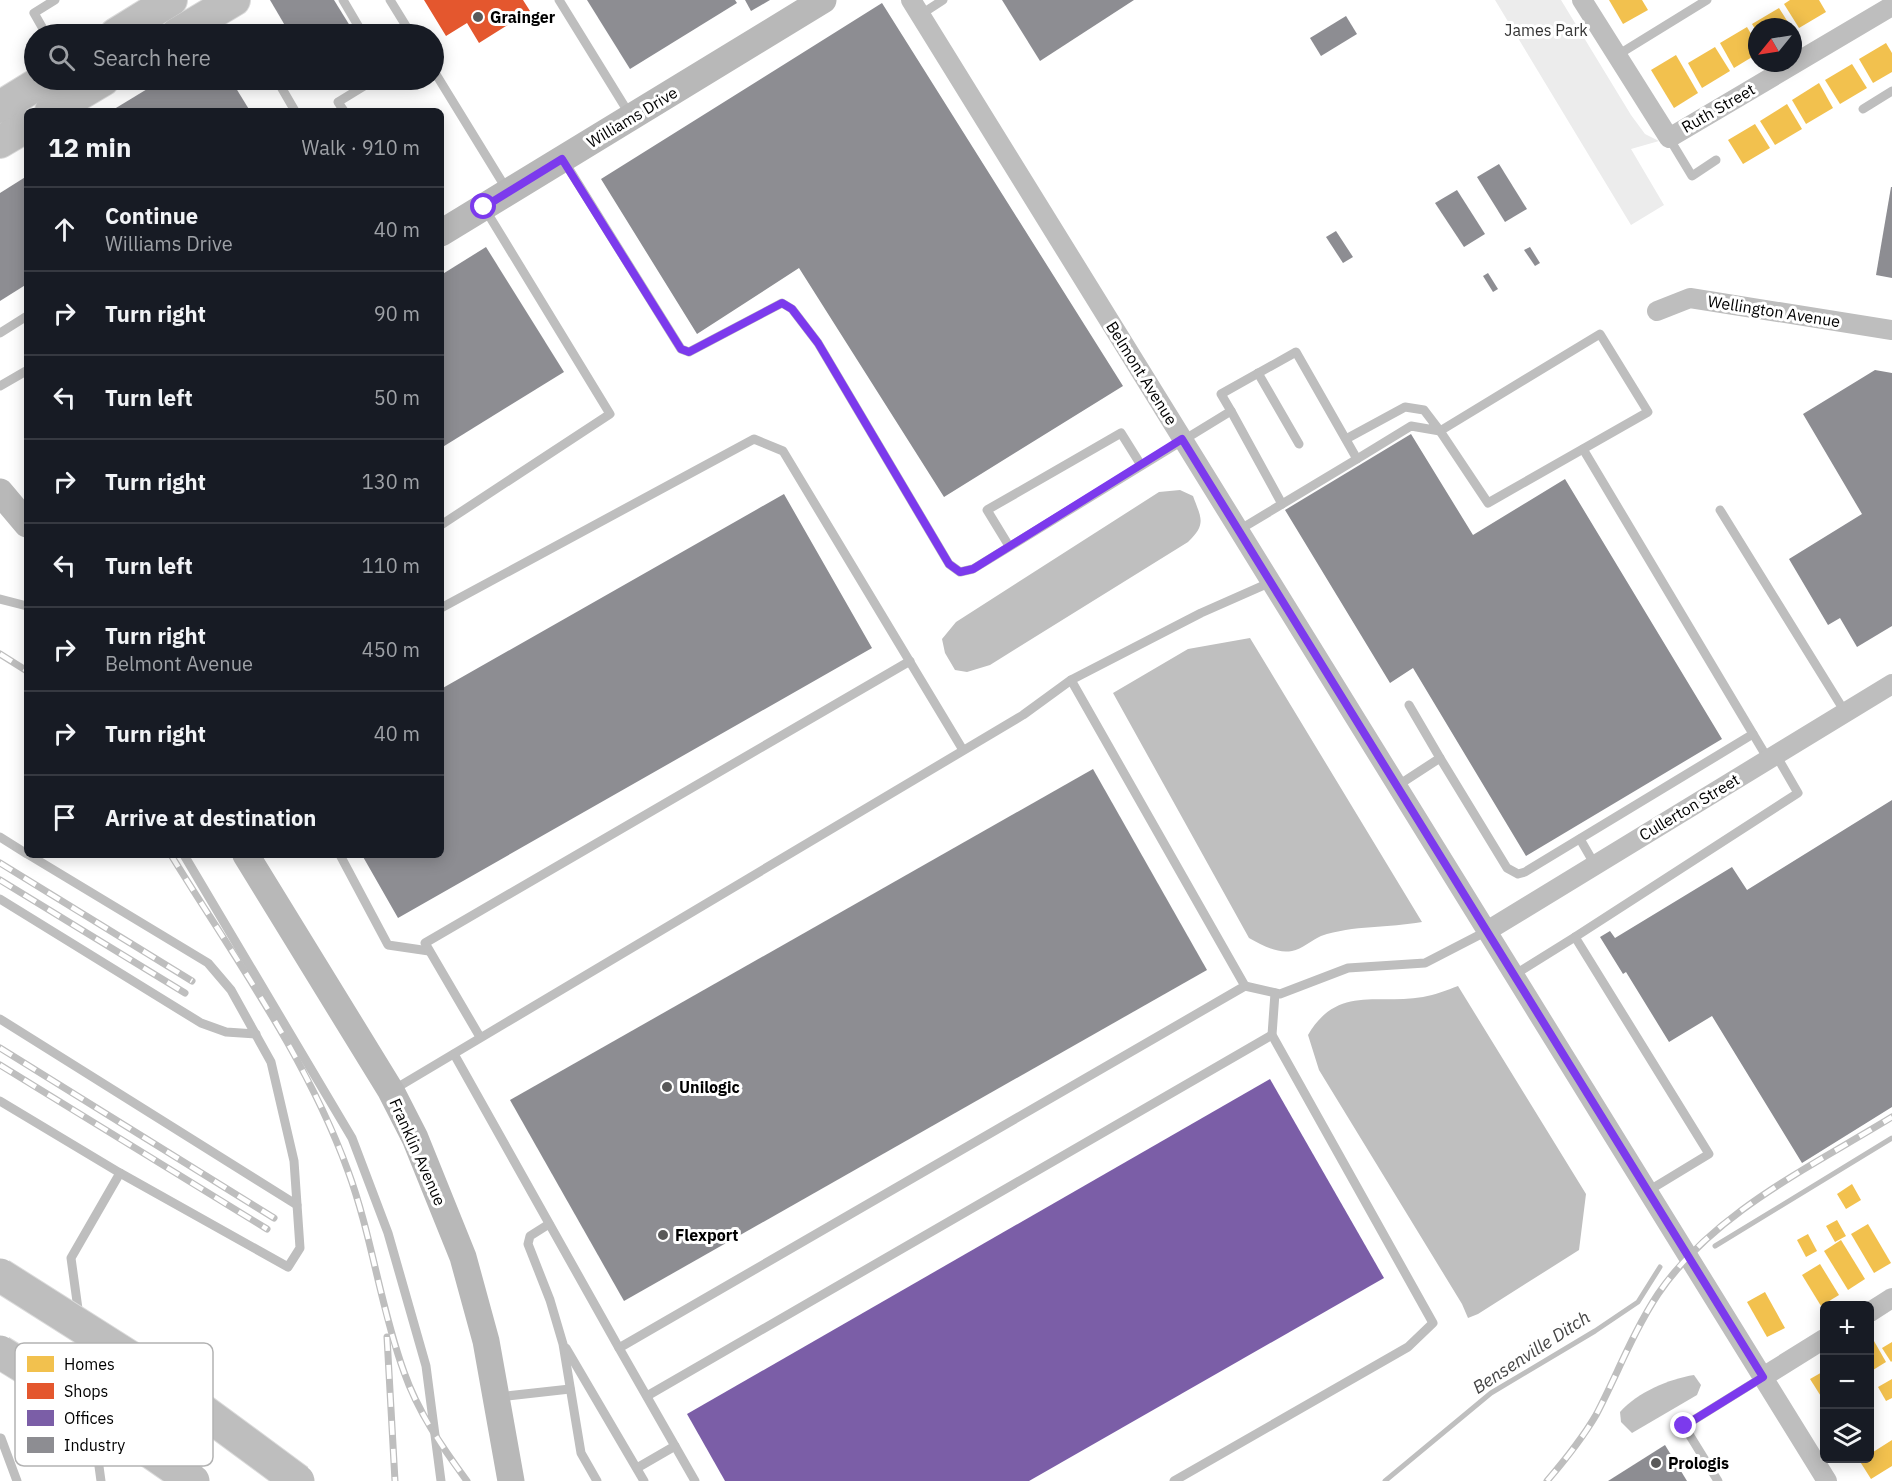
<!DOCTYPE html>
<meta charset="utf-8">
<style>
:root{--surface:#171b24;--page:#242831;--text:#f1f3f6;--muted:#9ea1a6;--line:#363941}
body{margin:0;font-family:"IBM Plex Sans",sans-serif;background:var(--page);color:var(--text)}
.controls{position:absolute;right:18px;bottom:18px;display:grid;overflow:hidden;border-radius:9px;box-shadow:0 3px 15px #0003}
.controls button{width:54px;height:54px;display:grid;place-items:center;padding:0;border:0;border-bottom:2px solid var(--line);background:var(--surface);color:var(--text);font:30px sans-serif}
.compass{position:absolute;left:1748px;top:18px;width:54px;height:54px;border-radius:50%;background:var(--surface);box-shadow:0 3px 15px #0003;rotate:240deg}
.stop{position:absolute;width:18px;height:18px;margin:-14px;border:4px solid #7c3aed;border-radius:50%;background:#fff}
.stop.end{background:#7c3aed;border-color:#fff;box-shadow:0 2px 6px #0008}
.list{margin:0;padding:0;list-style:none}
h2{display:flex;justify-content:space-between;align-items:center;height:78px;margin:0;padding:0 24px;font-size:26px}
h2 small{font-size:20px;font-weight:400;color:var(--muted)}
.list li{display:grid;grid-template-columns:39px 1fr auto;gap:18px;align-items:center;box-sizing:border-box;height:84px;padding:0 24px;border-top:2px solid var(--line)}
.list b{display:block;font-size:22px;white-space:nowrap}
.list p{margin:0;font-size:20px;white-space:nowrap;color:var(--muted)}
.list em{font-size:20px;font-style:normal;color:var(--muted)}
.icon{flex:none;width:33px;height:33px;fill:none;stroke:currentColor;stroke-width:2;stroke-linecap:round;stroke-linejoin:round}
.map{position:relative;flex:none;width:1892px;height:1481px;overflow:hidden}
.search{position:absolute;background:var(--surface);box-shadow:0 3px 15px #0003;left:24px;top:24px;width:420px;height:66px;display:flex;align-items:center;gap:15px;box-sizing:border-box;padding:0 21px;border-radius:33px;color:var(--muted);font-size:22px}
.panel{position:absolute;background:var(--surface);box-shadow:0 3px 15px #0003;left:24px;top:108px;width:420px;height:750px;border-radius:9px}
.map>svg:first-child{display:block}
.green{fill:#ececec}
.water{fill:#bfbfbf}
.homes{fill:#f2c14e}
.shops{fill:#e4572e}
.offices{fill:#7b5ea7}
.industry{fill:#8d8d92}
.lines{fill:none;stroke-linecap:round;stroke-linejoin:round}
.stream{stroke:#bfbfbf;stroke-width:5}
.primary-casing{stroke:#dbdbdb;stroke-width:34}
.lane{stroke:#bebebe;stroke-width:9}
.street{stroke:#bebebe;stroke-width:20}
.secondary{stroke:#b8b8b8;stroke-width:27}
.primary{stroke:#bebebe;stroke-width:32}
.rail-casing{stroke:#bebebe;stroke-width:7}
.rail{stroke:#fff;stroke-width:4.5;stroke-dasharray:14;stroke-linecap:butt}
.highway-bridge-casing{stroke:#dbdbdb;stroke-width:35;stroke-linecap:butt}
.highway-bridge{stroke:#bebebe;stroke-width:33}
.route{stroke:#7c3aed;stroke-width:8}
.poi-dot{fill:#595959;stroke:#fff;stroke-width:2}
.labels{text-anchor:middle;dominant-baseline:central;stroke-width:6;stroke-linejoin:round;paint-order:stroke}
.poi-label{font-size:16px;font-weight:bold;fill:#000;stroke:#fff;text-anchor:start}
.park-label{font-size:16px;fill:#333;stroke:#fff}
.street-label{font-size:16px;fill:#000;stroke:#fff}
.water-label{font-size:18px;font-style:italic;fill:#444;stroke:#fff}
.key{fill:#fff;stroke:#b2b2b2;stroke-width:1.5}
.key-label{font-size:16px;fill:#000}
</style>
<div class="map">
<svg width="1892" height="1481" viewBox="0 0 1892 1481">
<rect width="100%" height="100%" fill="#fff"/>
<polygon class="green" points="1495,0 1561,0 1631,115 1645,134 1659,141 1631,149 1664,205 1631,225"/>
<g class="water">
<path d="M1180,490L1193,496C1201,518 1207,524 1188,542L990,665L967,672L955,670L945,653L942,639L956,622L1159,492Z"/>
<path d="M1250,638L1422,922C1389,928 1353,925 1321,936C1312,940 1302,949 1292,951C1277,954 1262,945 1249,938L1113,693L1188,649Z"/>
<path d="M1458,986L1586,1194L1579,1250L1478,1314L1468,1318L1462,1304L1319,1070L1308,1035C1337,985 1377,1005 1423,997C1435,995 1447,990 1458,986Z"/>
<path d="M1694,1375L1701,1385L1697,1395L1632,1433L1621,1422L1620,1412C1638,1392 1669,1379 1694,1375Z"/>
</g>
<g class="homes">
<polygon points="1609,0 1642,0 1648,10 1623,24"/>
<polygon points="1790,0 1819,0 1826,12 1799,28 1784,4"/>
<polygon points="1779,8 1791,27 1757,27 1757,32 1752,24"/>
<polygon points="1747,27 1757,44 1757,54 1734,68 1720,43"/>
<polygon points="1886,43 1892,53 1892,72 1873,83 1859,59"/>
<polygon points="1715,47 1730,71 1702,88 1688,63"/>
<polygon points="1676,55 1698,93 1674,108 1651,70"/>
<polygon points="1852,64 1867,88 1840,104 1825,80"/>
<polygon points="1819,83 1833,108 1806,124 1792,100"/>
<polygon points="1787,104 1802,129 1775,145 1760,121"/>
<polygon points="1755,124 1770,148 1743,164 1728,140"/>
<polygon points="1852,1184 1861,1200 1846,1209 1837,1194"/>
<polygon points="1837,1220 1846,1236 1835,1242 1826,1226"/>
<polygon points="1868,1224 1891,1263 1874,1273 1851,1234"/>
<polygon points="1808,1234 1817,1251 1806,1257 1797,1240"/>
<polygon points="1841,1240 1865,1279 1848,1290 1824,1251"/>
<polygon points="1820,1264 1839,1295 1821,1306 1802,1275"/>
<polygon points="1765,1292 1785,1328 1767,1337 1747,1302"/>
<polygon points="1874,1341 1886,1362 1873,1370 1870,1364 1870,1343"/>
<polygon points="1892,1342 1892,1361 1891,1362 1882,1348"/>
<polygon points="1824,1371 1824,1396 1822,1398 1810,1379"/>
<polygon points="1892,1379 1892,1398 1886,1401 1878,1387"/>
<polygon points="1892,1440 1892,1466 1871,1479 1859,1460 1870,1458 1870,1454"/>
</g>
<polygon class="shops" points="424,0 523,0 530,11 479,43 467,23 446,36"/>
<polygon class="offices" points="1270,1079 1384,1278 1029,1481 725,1481 687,1414"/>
<g class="industry">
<polygon points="270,0 334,0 355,34 290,34"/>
<polygon points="587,0 735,0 737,3 630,69"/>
<polygon points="745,0 770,0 751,11"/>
<polygon points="1002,0 1134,0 1040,61"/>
<polygon points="882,3 1123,386 944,497 799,268 697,334 601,179"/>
<polygon points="1346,16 1357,34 1321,56 1310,38"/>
<polygon points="225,25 231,34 210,34"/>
<polygon points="162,80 231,80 250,111 111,111"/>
<polygon points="1499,164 1527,209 1505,222 1477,177"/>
<polygon points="27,176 27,284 0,301 0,193"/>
<polygon points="1891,187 1892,187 1892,278 1876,275"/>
<polygon points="1457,190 1485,234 1464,247 1435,203"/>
<polygon points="1336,231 1353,257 1343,263 1326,237"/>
<polygon points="486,247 564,372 441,448 441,275"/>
<polygon points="1530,247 1540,263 1535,266 1524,250"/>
<polygon points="1488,273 1498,289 1493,292 1483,276"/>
<polygon points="1875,370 1892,373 1892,626 1857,647 1840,618 1828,625 1789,559 1862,514 1803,414"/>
<polygon points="1411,434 1473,535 1565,479 1722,739 1526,856 1413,668 1390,683 1285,510"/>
<polygon points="784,494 872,648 398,918 362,855 441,855 441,689"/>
<polygon points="1093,769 1207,970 624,1301 510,1100"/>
<polygon points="1892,800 1892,1107 1802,1163 1712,1016 1669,1042 1626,972 1623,974 1600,937 1610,931 1615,938 1732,867 1747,890"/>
<polygon points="1665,1445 1687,1481 1608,1481"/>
</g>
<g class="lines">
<g class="stream">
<polyline points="1715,1246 1892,1138"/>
<polyline points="1385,1481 1491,1393 1595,1331 1638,1302 1660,1267"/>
</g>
<defs>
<g id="primary">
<polyline points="116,34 171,0"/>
<polyline points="177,34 234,0"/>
<polyline points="0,107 44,80"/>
<polyline points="51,111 103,80"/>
<polyline points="0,142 27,126"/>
</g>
</defs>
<use href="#primary" class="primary-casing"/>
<g class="lane">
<polyline points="343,0 363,34"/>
<polyline points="390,0 411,34"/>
<polyline points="559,0 630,115"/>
<polyline points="920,15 943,0"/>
<polyline points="46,34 34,13 55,0"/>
<polyline points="1616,56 1707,0"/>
<polyline points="434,71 507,190"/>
<polyline points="277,80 295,111"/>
<polyline points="1863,109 1892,91"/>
<polyline points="344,111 338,102 374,80"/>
<polyline points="1669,138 1692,176 1716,160"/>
<polyline points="564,161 681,349 689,352 782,303 792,309 818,343 949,564 960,572 973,569 1231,411 1221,394 1296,352 1357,459 1239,530"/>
<polyline points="0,333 27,316"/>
<polygon points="1600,334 1648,412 1488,503 1440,431"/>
<polyline points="1258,373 1299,444"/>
<polyline points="0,386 26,371"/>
<polyline points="1231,411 1282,504"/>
<polyline points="1346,439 1405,407 1424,410 1440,431 1411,426 1357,459"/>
<polyline points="1583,449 1768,759"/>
<polyline points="1720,510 1845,712"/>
<polyline points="441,525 610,414 485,209"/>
<polyline points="1009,546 987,510 1121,433 1141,465"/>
<polyline points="0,599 27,606"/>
<polyline points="441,608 754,439 783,451 963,750"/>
<polyline points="1409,705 1440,758"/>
<polyline points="1397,786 1440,758 1507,868 1518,874 1525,872 1753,734"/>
<polyline points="0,837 27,854"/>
<polyline points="1580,839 1595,865"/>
<polyline points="184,855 352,1138 388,1233 426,1366 441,1481"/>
<polyline points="340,855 388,945 429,951"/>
<polyline points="0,899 201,1023 226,1032 256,1034"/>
<polyline points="1575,937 1798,793 1776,755"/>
<polyline points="1514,975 1575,937 1709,1154 1648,1191"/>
<polyline points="1245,986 1280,994 1348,968 1425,963 1487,931"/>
<polyline points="0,1019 297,1205"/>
<polyline points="480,1037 425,943 910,661"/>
<polyline points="454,1054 619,1348 1245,986 1071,680"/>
<polyline points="393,1090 1023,715 1071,680 1201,613 1271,582"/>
<polyline points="0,1101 120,1173 288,1267 300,1248 294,1161 271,1062 231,990 208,963 29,855"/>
<polyline points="549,1224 530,1236 528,1244 550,1300 563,1344 581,1453 597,1481"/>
<polyline points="79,1316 71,1258 120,1173"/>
<polyline points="82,1336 90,1399"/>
<polyline points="566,1348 644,1481"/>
<polyline points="619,1348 695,1481"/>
<polyline points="647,1396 1272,1035"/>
<polyline points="498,1397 570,1389"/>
<polyline points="93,1422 101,1481"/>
<polyline points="1,1438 17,1481"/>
<polyline points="637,1468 675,1446"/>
<polyline points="1174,1481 1408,1347 1433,1323 1272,1035 1275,993"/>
<polyline points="1718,1481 1684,1426 1763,1377"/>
</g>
<g class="street">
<polyline points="911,0 1827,1481"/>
<polyline points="1582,0 1669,138 1892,6"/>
<polyline points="1657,311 1690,298 1892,330"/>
<polyline points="1487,931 1892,684"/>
<polyline points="1870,1312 1892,1298"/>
<polyline points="1763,1377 1824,1339"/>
</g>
<g class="secondary">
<polyline points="441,233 823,0"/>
<polyline points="0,492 27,524"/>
<polyline points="246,855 391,1091 415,1138 463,1257 486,1341 511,1481"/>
</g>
<use href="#primary" class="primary"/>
<defs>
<g id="rail">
<polyline points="0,654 27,671"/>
<path d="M171,855C234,957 307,1058 348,1171C372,1236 380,1306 404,1372C418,1412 442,1447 467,1481"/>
<polyline points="0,863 192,981"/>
<polyline points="0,880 185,993"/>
<polyline points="0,1048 274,1218"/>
<polyline points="0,1065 267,1229"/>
<polyline points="387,1337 395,1481"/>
<path d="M1547,1481C1565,1460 1582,1439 1596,1415C1617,1375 1633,1332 1658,1294C1714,1212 1809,1168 1892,1117"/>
</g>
</defs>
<use href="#rail" class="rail-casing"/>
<use href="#rail" class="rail"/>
<defs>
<g id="highway-bridge">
<polyline points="0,1275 131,1358 298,1481"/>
<polyline points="0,1352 60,1389 193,1481"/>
</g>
</defs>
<use href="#highway-bridge" class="highway-bridge-casing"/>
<use href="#highway-bridge" class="highway-bridge"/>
</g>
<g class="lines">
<polyline class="route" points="484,207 562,159 681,349 689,352 782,303 792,309 818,343 949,564 960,572 973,569 1182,439 1763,1377 1684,1426"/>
</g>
<g class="poi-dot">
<circle cx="478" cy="17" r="6"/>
<circle cx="667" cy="1087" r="6"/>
<circle cx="663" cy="1235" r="6"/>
<circle cx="1656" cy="1463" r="6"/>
</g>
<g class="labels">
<g class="poi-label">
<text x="490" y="17">Grainger</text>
<text x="679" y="1087">Unilogic</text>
<text x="675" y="1235">Flexport</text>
<text x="1668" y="1463">Prologis</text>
</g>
<g class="park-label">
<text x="1546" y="30">James Park</text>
</g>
<g class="street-label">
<text transform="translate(1718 108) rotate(-30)">Ruth Street</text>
<text transform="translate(632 117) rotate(-31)">Williams Drive</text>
<text transform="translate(1774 311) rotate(9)">Wellington Avenue</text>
<text transform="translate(1142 373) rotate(58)">Belmont Avenue</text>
<text transform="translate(1689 807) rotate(-31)">Cullerton Street</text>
<text transform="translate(418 1152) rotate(66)">Franklin Avenue</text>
</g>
<g class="water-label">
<text transform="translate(1531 1352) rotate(-33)">Bensenville Ditch</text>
</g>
</g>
<rect x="15" y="1343" width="198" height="123" rx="9" class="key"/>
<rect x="27" y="1356" width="27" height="16" fill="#f2c14e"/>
<rect x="27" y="1383" width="27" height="16" fill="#e4572e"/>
<rect x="27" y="1410" width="27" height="16" fill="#7b5ea7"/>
<rect x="27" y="1437" width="27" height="16" fill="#8d8d92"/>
<g class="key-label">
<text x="64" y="1370">Homes</text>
<text x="64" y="1397">Shops</text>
<text x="64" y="1424">Offices</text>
<text x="64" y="1451">Industry</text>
</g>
</svg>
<div class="controls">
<button>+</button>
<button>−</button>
<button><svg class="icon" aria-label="layers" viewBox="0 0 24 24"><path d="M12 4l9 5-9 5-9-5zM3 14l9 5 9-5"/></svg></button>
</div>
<svg class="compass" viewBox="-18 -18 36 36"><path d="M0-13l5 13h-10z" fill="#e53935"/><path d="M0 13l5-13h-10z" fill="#9ea1a6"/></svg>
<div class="stop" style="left:484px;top:207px"></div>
<div class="stop end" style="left:1684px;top:1426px"></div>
<div class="search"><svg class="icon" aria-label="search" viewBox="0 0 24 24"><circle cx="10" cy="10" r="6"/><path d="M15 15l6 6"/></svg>Search here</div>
<section class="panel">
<h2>12 min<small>Walk · 910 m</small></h2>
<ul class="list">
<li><svg class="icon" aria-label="ahead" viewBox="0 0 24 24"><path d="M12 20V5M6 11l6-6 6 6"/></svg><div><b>Continue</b><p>Williams Drive</p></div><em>40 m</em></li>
<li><svg class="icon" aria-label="right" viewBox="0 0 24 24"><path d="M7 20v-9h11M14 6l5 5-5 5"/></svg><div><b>Turn right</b></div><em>90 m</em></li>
<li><svg class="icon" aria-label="left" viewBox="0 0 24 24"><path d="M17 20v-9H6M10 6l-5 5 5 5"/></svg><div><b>Turn left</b></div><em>50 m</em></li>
<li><svg class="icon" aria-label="right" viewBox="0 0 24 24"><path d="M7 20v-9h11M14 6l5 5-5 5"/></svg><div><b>Turn right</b></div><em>130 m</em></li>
<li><svg class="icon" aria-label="left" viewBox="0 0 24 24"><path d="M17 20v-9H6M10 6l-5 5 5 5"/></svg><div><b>Turn left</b></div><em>110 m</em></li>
<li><svg class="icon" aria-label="right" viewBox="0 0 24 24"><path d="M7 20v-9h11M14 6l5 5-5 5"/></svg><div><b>Turn right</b><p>Belmont Avenue</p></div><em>450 m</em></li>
<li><svg class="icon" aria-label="right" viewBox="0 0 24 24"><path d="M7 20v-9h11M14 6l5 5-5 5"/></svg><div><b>Turn right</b></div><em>40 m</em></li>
<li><svg class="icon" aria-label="arrive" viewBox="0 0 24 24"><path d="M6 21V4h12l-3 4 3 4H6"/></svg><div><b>Arrive at destination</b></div></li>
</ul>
</section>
</div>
